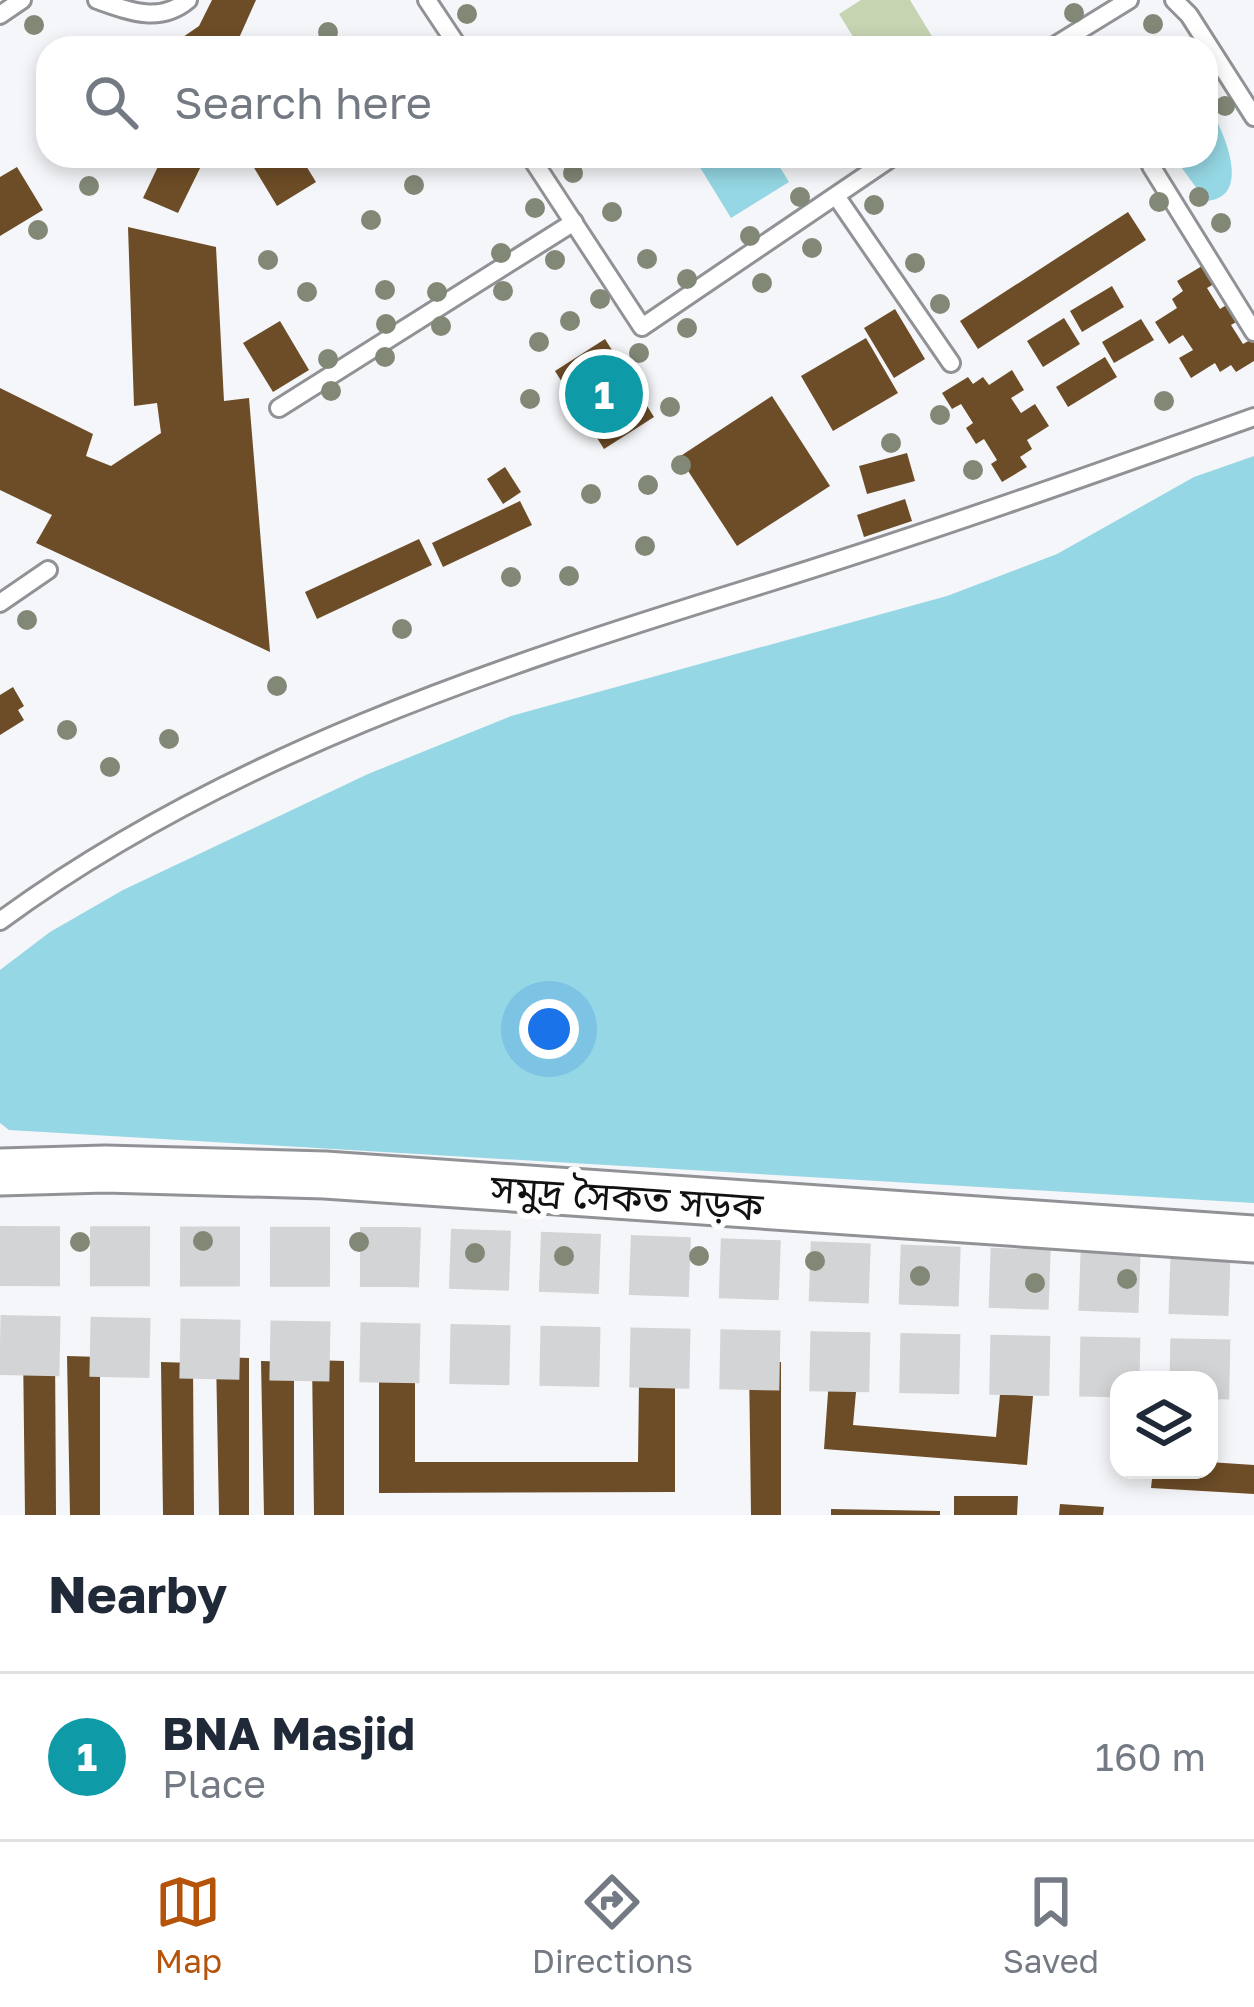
<!DOCTYPE html>
<meta charset="utf-8">
<style>
:root{--surface:#fff;--page:#f2f2f3;--text:#1f2937;--muted:#747a83;--line:#e0e1e3;--accent:#b45309}
body{margin:0;font-family:"Golos Text","Noto Sans Bengali",sans-serif;background:var(--page);color:var(--text)}
.controls{position:absolute;right:36px;bottom:36px;display:grid;overflow:hidden;border-radius:24px;box-shadow:0 6px 18px #0003}
.controls button{width:108px;height:108px;display:grid;place-items:center;padding:0;border:0;border-bottom:3px solid var(--line);background:var(--surface);color:var(--text);font:60px sans-serif}
.you{position:absolute;left:549px;top:1029px;width:42px;height:42px;margin:-30px;border:9px solid #fff;border-radius:50%;background:#1a73e8;box-shadow:0 0 0 18px #1a73e833}
.badge{display:grid;place-items:center;width:78px;height:78px;border-radius:50%;background:var(--accent);color:#fff;font-size:39px;font-weight:700}
.pin{position:absolute;translate:-50% -50%;border:6px solid #fff;box-shadow:0 3px 12px #0006}
.list{margin:0;padding:0;list-style:none}
h2{display:flex;justify-content:space-between;align-items:center;height:156px;margin:0;padding:0 48px;font-size:51px}
h2 small{font-size:39px;font-weight:400;color:var(--muted)}
.list li{display:grid;grid-template-columns:78px 1fr auto;gap:36px;align-items:center;box-sizing:border-box;height:168px;padding:0 48px;border-top:3px solid var(--line)}
.list b{display:block;font-size:45px;white-space:nowrap}
.list p{margin:0;font-size:39px;white-space:nowrap;color:var(--muted)}
.list em{font-size:39px;font-style:normal;color:var(--muted)}
.icon{flex:none;width:66px;height:66px;fill:none;stroke:currentColor;stroke-width:2;stroke-linecap:round;stroke-linejoin:round}
.map{position:relative;flex:none;width:1254px;height:1515px;overflow:hidden}
.search{position:absolute;background:var(--surface);box-shadow:0 6px 18px #0003;left:36px;right:36px;top:36px;height:132px;display:flex;align-items:center;gap:30px;box-sizing:border-box;padding:0 42px;border-radius:36px;color:var(--muted);font-size:45px}
.sheet{height:324px;background:var(--surface)}
nav{display:flex;justify-content:space-around;align-items:center;box-sizing:border-box;height:168px;border-top:3px solid var(--line);background:var(--surface);font-size:33px;color:var(--muted)}
nav a{display:grid;justify-items:center;gap:6px}
nav .on{color:var(--accent)}
.map>svg:first-child{display:block}
.green{fill:#c6d4b2}
.water{fill:#95d7e4}
.building{fill:#6d4d27}
.lines{fill:none;stroke-linecap:round;stroke-linejoin:round}
.motorway-tunnel{stroke:#d3d4d6;stroke-width:60;stroke-dasharray:60 30;stroke-linecap:butt}
.service-casing{stroke:#919295;stroke-width:22}
.secondary-casing{stroke:#919295;stroke-width:51}
.service{stroke:#fff;stroke-width:16}
.secondary{stroke:#fff;stroke-width:45}
.tree{fill:#818876}
.labels{text-anchor:middle;dominant-baseline:central;stroke-width:12;stroke-linejoin:round;paint-order:stroke}
.street-label{font-size:39px;fill:#101112;stroke:#fff}
</style>
<div class="map">
<svg width="1254" height="1515" viewBox="0 0 1254 1515">
<rect width="100%" height="100%" fill="#f5f6f9"/>
<polygon class="green" points="861,0 910,0 939,48 860,48 839,14"/>
<g class="water">
<path d="M1206,101C1224,130 1254,198 1206,201L1173,156H1206Z"/>
<polygon points="693,156 773,156 789,182 731,218"/>
<polygon points="1254,456 1254,1203 9,1130 0,1123 0,970 50,932 123,890 368,774 511,716 947,596 1057,554 1194,477"/>
</g>
<g class="building">
<polygon points="212,0 256,0 239,38 246,48 76,48 77,42 183,37 199,26"/>
<polygon points="163,156 206,156 178,213 143,198"/>
<polygon points="247,156 300,156 316,182 277,206"/>
<polygon points="17,167 43,210 0,236 0,177"/>
<polygon points="1128,212 1146,240 978,349 960,321"/>
<polygon points="128,227 216,247 224,401 249,398 270,652 36,543 52,515 0,490 0,388 93,434 86,456 111,466 161,433 157,403 134,406"/>
<polygon points="1202,266 1214,284 1207,288 1220,309 1228,304 1238,321 1231,325 1243,344 1252,339 1254,343 1254,361 1236,372 1231,365 1220,372 1215,363 1191,378 1179,358 1193,350 1183,335 1169,344 1155,322 1177,308 1172,299 1183,291 1177,281"/>
<polygon points="1112,286 1124,307 1082,332 1070,311"/>
<polygon points="895,309 925,359 894,378 864,328"/>
<polygon points="1064,318 1080,344 1043,367 1027,341"/>
<polygon points="1141,319 1154,340 1114,363 1102,342"/>
<polygon points="280,321 309,370 273,392 243,343"/>
<polygon points="866,338 898,393 833,431 801,376"/>
<polygon points="605,339 654,417 604,449 555,371"/>
<polygon points="1105,357 1117,377 1068,407 1056,387"/>
<polygon points="1012,370 1024,390 1011,398 1021,413 1035,404 1049,426 1027,440 1032,449 1020,457 1027,467 1002,482 991,464 997,460 984,439 976,444 966,428 973,423 961,404 952,409 942,393 968,377 973,384 983,377 989,385"/>
<polygon points="772,396 830,486 737,546 679,457"/>
<polygon points="907,453 915,481 867,494 859,466"/>
<polygon points="505,467 521,492 503,504 487,479"/>
<polygon points="905,499 912,521 864,537 857,515"/>
<polygon points="520,501 532,525 443,567 432,543"/>
<polygon points="419,539 432,565 317,619 305,592"/>
<polygon points="13,687 24,706 18,710 24,720 0,735 0,695"/>
<polygon points="23,1346 55,1347 56,1515 25,1515"/>
<polygon points="67,1356 100,1357 100,1515 70,1515"/>
<polygon points="216,1357 249,1358 249,1515 219,1515"/>
<polygon points="312,1360 344,1361 344,1515 314,1515"/>
<polygon points="261,1361 294,1362 294,1515 264,1515"/>
<polygon points="749,1361 781,1362 781,1515 751,1515"/>
<polygon points="161,1362 193,1363 194,1515 163,1515"/>
<polygon points="829,1379 857,1381 853,1425 996,1437 1000,1394 1033,1396 1027,1465 824,1449"/>
<polygon points="379,1381 415,1381 415,1462 638,1462 639,1382 675,1382 675,1492 379,1493"/>
<polygon points="1209,1462 1254,1465 1254,1494 1151,1488 1153,1470 1209,1470"/>
<polygon points="954,1496 1018,1496 1017,1515 954,1515"/>
<polygon points="1060,1504 1104,1507 1103,1515 1059,1515"/>
<polygon points="831,1509 940,1511 940,1515 831,1515"/>
</g>
<g class="lines">
<g class="motorway-tunnel">
<polyline points="0,1256 403,1257 1254,1287"/>
<polyline points="0,1345 1254,1370"/>
</g>
<defs>
<g id="service">
<path d="M97,0C128,11 160,24 188,0"/>
<polyline points="427,0 459,48"/>
<polyline points="1174,0 1189,15 1254,117"/>
<polyline points="0,15 22,0"/>
<polyline points="1051,48 1129,0"/>
<polyline points="530,156 642,327 894,156"/>
<polyline points="1151,166 1254,332"/>
<polyline points="836,196 951,363"/>
<polyline points="279,408 574,222"/>
<polyline points="0,603 48,570"/>
<path d="M0,921C224,757 492,668 754,587C922,535 1088,476 1254,417"/>
</g>
<polyline id="secondary" points="0,1172 105,1169 325,1175 1254,1239"/>
</defs>
<use href="#service" class="service-casing"/>
<use href="#secondary" class="secondary-casing"/>
<use href="#service" class="service"/>
<use href="#secondary" class="secondary"/>
</g>
<g class="tree">
<circle cx="1074" cy="13" r="10"/>
<circle cx="467" cy="14" r="10"/>
<circle cx="1153" cy="24" r="10"/>
<circle cx="34" cy="25" r="10"/>
<circle cx="328" cy="32" r="10"/>
<circle cx="1225" cy="106" r="10"/>
<circle cx="573" cy="173" r="10"/>
<circle cx="414" cy="185" r="10"/>
<circle cx="89" cy="186" r="10"/>
<circle cx="800" cy="197" r="10"/>
<circle cx="1199" cy="197" r="10"/>
<circle cx="1159" cy="202" r="10"/>
<circle cx="874" cy="205" r="10"/>
<circle cx="535" cy="208" r="10"/>
<circle cx="612" cy="212" r="10"/>
<circle cx="371" cy="220" r="10"/>
<circle cx="1221" cy="223" r="10"/>
<circle cx="38" cy="230" r="10"/>
<circle cx="750" cy="236" r="10"/>
<circle cx="812" cy="248" r="10"/>
<circle cx="501" cy="253" r="10"/>
<circle cx="647" cy="259" r="10"/>
<circle cx="268" cy="260" r="10"/>
<circle cx="555" cy="260" r="10"/>
<circle cx="915" cy="263" r="10"/>
<circle cx="687" cy="279" r="10"/>
<circle cx="762" cy="283" r="10"/>
<circle cx="385" cy="290" r="10"/>
<circle cx="503" cy="291" r="10"/>
<circle cx="307" cy="292" r="10"/>
<circle cx="437" cy="292" r="10"/>
<circle cx="600" cy="299" r="10"/>
<circle cx="940" cy="304" r="10"/>
<circle cx="570" cy="321" r="10"/>
<circle cx="386" cy="324" r="10"/>
<circle cx="441" cy="326" r="10"/>
<circle cx="687" cy="328" r="10"/>
<circle cx="539" cy="342" r="10"/>
<circle cx="639" cy="353" r="10"/>
<circle cx="385" cy="357" r="10"/>
<circle cx="328" cy="359" r="10"/>
<circle cx="331" cy="391" r="10"/>
<circle cx="530" cy="399" r="10"/>
<circle cx="1164" cy="401" r="10"/>
<circle cx="670" cy="407" r="10"/>
<circle cx="940" cy="415" r="10"/>
<circle cx="891" cy="443" r="10"/>
<circle cx="681" cy="465" r="10"/>
<circle cx="973" cy="470" r="10"/>
<circle cx="648" cy="485" r="10"/>
<circle cx="591" cy="494" r="10"/>
<circle cx="645" cy="546" r="10"/>
<circle cx="569" cy="576" r="10"/>
<circle cx="511" cy="577" r="10"/>
<circle cx="27" cy="620" r="10"/>
<circle cx="402" cy="629" r="10"/>
<circle cx="277" cy="686" r="10"/>
<circle cx="67" cy="730" r="10"/>
<circle cx="169" cy="739" r="10"/>
<circle cx="110" cy="767" r="10"/>
<circle cx="203" cy="1241" r="10"/>
<circle cx="80" cy="1242" r="10"/>
<circle cx="359" cy="1242" r="10"/>
<circle cx="475" cy="1253" r="10"/>
<circle cx="564" cy="1256" r="10"/>
<circle cx="699" cy="1256" r="10"/>
<circle cx="815" cy="1261" r="10"/>
<circle cx="920" cy="1276" r="10"/>
<circle cx="1127" cy="1279" r="10"/>
<circle cx="1035" cy="1283" r="10"/>
</g>
<g class="labels">
<g class="street-label">
<text transform="translate(627 1197) rotate(4)">সমুদ্র সৈকত সড়ক</text>
</g>
</g>
</svg>
<div class="controls">
<button><svg class="icon" aria-label="layers" viewBox="0 0 24 24"><path d="M12 4l9 5-9 5-9-5zM3 14l9 5 9-5"/></svg></button>
</div>
<div class="you"></div>
<div class="pin badge" style="left:604px;top:394px;background:#0f9aa8">1</div>
<div class="search"><svg class="icon" aria-label="search" viewBox="0 0 24 24"><circle cx="10" cy="10" r="6"/><path d="M15 15l6 6"/></svg>Search here</div>
</div>
<section class="sheet">
<h2>Nearby<small></small></h2>
<ul class="list">
<li><span class="badge" style="background:#0f9aa8">1</span><div><b>BNA Masjid</b><p>Place</p></div><em>160 m</em></li>
</ul>
</section>
<nav>
<a class="on"><svg class="icon" aria-label="map" viewBox="0 0 24 24"><path d="M3 6l6-2 6 2 6-2v14l-6 2-6-2-6 2zM9 4v14M15 6v14"/></svg>Map</a>
<a><svg class="icon" aria-label="directions" viewBox="0 0 24 24"><path d="M12 3l9 9-9 9-9-9zM9 14v-3h6M13 9l2 2-2 2"/></svg>Directions</a>
<a><svg class="icon" aria-label="saved" viewBox="0 0 24 24"><path d="M7 4h10v16l-5-4-5 4z"/></svg>Saved</a>
</nav>
